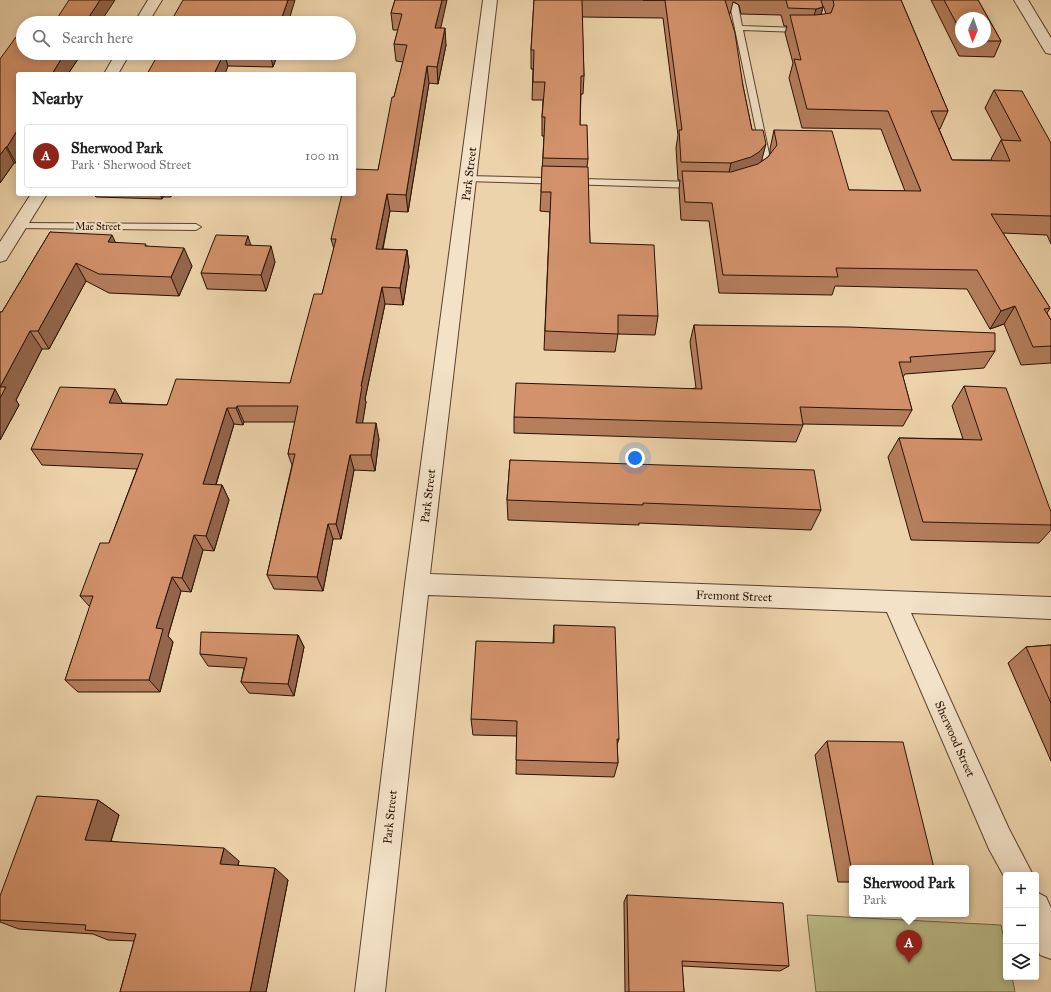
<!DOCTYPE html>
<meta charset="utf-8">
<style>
:root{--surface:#fff;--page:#f2f2f2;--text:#222;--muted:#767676;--line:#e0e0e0;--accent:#8f2418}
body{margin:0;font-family:"IM FELL Great Primer",serif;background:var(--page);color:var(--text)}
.controls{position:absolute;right:12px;bottom:12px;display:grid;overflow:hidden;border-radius:4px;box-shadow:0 2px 10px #0003}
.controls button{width:36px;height:36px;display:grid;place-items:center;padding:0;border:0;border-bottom:1px solid var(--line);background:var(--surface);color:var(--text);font:20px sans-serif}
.compass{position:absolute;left:955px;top:12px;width:36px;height:36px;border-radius:50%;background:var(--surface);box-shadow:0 2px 10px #0003;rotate:182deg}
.you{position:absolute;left:635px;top:458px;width:14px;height:14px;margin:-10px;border:3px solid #fff;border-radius:50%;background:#1a73e8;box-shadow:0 0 0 6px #1a73e833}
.badge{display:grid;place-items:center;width:26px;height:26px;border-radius:50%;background:var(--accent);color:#fff;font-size:13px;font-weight:700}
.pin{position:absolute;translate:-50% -33px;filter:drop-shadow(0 1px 2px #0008)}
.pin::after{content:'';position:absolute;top:21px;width:14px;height:12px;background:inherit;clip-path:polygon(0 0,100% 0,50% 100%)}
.popup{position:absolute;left:849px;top:865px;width:120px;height:52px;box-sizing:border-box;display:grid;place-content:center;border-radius:4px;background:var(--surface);filter:drop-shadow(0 1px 3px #0005);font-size:13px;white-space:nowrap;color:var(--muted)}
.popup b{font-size:15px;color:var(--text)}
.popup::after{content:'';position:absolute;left:50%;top:100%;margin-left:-8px;border:8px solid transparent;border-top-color:var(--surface)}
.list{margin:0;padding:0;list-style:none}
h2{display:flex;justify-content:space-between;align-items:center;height:52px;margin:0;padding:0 16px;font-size:17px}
h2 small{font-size:13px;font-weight:400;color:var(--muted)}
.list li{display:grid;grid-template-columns:26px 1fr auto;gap:12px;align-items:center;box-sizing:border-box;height:64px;margin:0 8px 8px;padding:0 8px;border:1px solid var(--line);border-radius:4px}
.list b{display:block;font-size:15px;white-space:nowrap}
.list p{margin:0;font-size:13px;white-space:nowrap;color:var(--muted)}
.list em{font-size:13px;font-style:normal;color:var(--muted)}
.icon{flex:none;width:22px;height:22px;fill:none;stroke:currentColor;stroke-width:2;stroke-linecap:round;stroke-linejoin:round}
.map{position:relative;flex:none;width:1051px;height:992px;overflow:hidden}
.search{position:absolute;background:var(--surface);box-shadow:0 2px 10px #0003;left:16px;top:16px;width:340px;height:44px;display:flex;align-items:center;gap:10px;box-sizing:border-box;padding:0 14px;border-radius:22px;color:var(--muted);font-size:15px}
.panel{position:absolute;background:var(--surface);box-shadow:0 2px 10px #0003;left:16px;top:72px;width:340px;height:124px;border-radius:4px}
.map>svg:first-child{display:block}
.green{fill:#babc88;stroke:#716646}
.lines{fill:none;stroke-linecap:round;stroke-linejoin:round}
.service-casing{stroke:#59412d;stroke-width:2}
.minor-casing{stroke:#59412d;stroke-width:2}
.service{fill:#f3e2c8;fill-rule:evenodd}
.minor{fill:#f3e2c8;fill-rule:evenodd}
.wall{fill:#b57e5d;stroke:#281003;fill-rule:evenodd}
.shaded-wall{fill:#94664c;stroke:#281003}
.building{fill:#d3926c;stroke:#281003}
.labels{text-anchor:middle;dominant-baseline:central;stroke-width:4;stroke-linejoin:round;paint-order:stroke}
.far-street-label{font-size:10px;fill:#281003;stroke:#f3e2c8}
.street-label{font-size:12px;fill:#281003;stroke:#f3e2c8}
</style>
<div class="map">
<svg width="1051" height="992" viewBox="0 0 1051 992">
<rect width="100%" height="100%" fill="#edd3ab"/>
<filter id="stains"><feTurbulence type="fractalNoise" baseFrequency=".005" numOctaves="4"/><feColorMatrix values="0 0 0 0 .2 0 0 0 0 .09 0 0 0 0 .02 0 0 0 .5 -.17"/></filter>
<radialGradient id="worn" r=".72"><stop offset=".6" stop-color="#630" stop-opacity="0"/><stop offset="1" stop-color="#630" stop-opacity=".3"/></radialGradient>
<polygon class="green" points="807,915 1001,925 1006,950 1006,977 1012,977 1015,992 816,992"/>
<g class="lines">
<defs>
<g id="service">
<polygon points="731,3 734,3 738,5 742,26 801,28 805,30 801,32 743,30 771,163 765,174 762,175 758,172 763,163 730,5"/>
<polygon points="468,176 695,182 700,185 695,188 465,181 464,179"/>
<polygon points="20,223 196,224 201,227 196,230 17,228 15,226 17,224"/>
</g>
<g id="minor">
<polygon points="148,0 162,0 148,23 134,23"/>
<polygon points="483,0 497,0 430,574 1051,597 1051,619 911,613 1009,829 1033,875 1006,875 1006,880 989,849 887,612 428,595 385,992 355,992 405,584"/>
<polygon points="1014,0 1028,0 1051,38 1051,54 1046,53 1044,50"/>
<polygon points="116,53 130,53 118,74 104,74"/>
<polygon points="31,194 47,194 6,260 0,262 0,242"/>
<polygon points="1036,892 1046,897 1051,908 1051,959 1040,955 1036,944"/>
</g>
</defs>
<use href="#service" class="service-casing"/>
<use href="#minor" class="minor-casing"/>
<use href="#service" class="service"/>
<use href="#minor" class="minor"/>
</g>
<g class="wall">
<polygon points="395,0 440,28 446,45 438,84 429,83 408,212 390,211 383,249 407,250 409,267 403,305 385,304 365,399 366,402 362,423 379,439 375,471 354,470 341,539 333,539 323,591 274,589 267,575 292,465 288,454 295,422 244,422 243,425 234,424 216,485 222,485 229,500 214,551 203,550 191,592 181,591 168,636 173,642 160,692 78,692 65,680 90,607 80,596 109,543 137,469 42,465 31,449 123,403 167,405 290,383 322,294 334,249 331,239 378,170 394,97 403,62 396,61 394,44 398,30 393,30 391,13"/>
<path d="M534,0H901L948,111L940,129H939L952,160H992L991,159L1001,140H1002L985,108L994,90L1051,143V244L1047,235L1003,233L1050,308L1047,313L1051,320V363L1021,365L1004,324L990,329L967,289L835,286L832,295L719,293L709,221L681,220L679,189L680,180H678L676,148L678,135L663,18L582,17L584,76L583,94H581L580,125L588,159L587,167L590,243L658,316L655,335L618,334L615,352L544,350L550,212L540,211L541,192L544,136H542V117L543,100H532L533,69H531V50ZM733,2H734L739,5L741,14L781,15L784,26H787L785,33L793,63L789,78L802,128L881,129L905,191L849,190L774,130L770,149V154L768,157L762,161L752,130L743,86L729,14H730ZM823,6L824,8L826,14L821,15Z"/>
<path d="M931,0H978L1001,41L994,57L959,56ZM961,18H985V42H961Z"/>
<polygon points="16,37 23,53 82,53 68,74 18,74 18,159 16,163 14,163 0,183"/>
<polygon points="159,53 278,53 273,67 228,66"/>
<polygon points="94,194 172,194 171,197 163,197 162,199 96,197"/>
<polygon points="50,232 115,243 147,246 192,266 179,296 109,293 86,281 49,349 42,349 16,400 19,405 0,440 0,312 2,312"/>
<polygon points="251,245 275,262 266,291 207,289 201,273"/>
<polygon points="694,325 995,351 984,368 905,374 903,377 912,410 903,426 803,424 803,425 796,442 514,433 514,417 696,388 690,342"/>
<polygon points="964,386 1051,512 1051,530 1039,543 911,540 888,457 899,438 963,439 952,406"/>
<polygon points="510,460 821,510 811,530 639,523 639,525 508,520 507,500"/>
<polygon points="554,625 619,739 617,745 618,763 614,777 516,774 517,736 473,735 471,719 553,643"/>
<polygon points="298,635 304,647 294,696 249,693 241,682 244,668 208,666 200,654"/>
<polygon points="1051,645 1051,761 1008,663 1026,647"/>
<polygon points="827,741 852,868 852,882 838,882 815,755"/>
<polygon points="98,800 119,815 111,841 239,861 238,865 288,880 266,992 120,992 134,941 108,940 93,934 19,929 0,922 0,896"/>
<polygon points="627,895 789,966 780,971 682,966 684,992 625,992 624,902"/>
</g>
<g class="shaded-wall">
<polygon points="100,0 115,0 100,23 85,23"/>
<polygon points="288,0 295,0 288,23 280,23"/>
<polygon points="442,0 447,0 437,45 435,28"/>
<polygon points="823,7 818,25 811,26 816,9"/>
<polygon points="445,28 446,45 438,84 437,67"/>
<polygon points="65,53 82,53 68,74 52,74"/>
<polygon points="224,53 228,66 225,74 214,74"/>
<polygon points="270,53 278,53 273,67"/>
<polygon points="427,66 429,83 408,212 406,195"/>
<polygon points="18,129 18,159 16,163 7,147"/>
<polygon points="766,144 761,163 727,182 731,163"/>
<polygon points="6,147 14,163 0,183 0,155"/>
<polygon points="160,194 161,194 163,197 162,199"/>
<polygon points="387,194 390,211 379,266 376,249"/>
<polygon points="112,235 121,254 108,242"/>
<polygon points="248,236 253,252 245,245"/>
<polygon points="271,246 275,262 266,291 261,275"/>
<polygon points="184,248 192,266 179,296 171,277"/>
<polygon points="407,250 409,267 403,305 400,288"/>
<polygon points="76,263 86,281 49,349 38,331"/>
<polygon points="382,287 385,304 365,399 366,402 360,439 356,423 361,386"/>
<polygon points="1015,306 1004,324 990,329 1001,311"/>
<polygon points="30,331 42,349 16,400 19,405 0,440 0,387"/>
<polygon points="115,389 124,406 109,403"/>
<polygon points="237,406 244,422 243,425 236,408"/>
<polygon points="227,408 234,424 211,500 203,484"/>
<polygon points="376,423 379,439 375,471 371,455"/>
<polygon points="350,455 354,470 341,539 336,524"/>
<polygon points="222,485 229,500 214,551 206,536"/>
<polygon points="328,524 333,539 323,591 317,577"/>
<polygon points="194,535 203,550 191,592 182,578"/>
<polygon points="172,577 181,591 168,636 173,642 160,692 149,680 156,628"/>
<polygon points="298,635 304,647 294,696 288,684"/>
<polygon points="98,800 119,815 107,853 85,840"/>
<polygon points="224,848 239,861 235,876 220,864"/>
<polygon points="275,868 288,880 266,992 250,992"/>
</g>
<g class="building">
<polygon points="69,0 100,0 85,23 54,23"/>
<polygon points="183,0 288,0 280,23 170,23"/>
<polygon points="395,0 442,0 435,28 445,28 437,67 427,66 406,195 387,194 376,249 407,250 400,288 382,287 361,386 362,386 356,423 376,423 371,455 350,455 336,524 328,524 317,577 267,575 295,454 288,454 298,406 237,406 236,408 227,408 203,484 222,485 206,536 194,535 182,578 172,577 156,628 163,629 149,680 65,680 93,596 80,596 100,543 109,543 143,454 31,449 60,387 115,389 109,403 167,405 176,379 290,383 314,294 322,294 336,239 331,239 342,194 354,194 354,169 378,170 392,97 394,97 407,45 394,44 402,14 391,13"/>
<polygon points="534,0 582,0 584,76 581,76 580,125 587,125 588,159 543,158 545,117 542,117 545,82 533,82 534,50 531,50"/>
<polygon points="643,0 725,0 735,33 743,86 752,130 763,130 766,144 759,152 751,157 731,163 681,162 679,130 682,130 665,0"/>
<polygon points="786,0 821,0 823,7 816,9 788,8"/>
<polygon points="833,0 901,0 948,111 931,111 952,160 1010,161 1001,140 1021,141 994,90 1022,91 1051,143 1051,216 991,214 1050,308 1044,309 1051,320 1051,346 1033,347 1015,306 1001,311 977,270 836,268 838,277 723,275 712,203 685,202 682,171 731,172 758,164 768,157 777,145 774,130 832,131 849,190 921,191 888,111 807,109 794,59 801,60 790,15 816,15 831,13 834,5"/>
<polygon points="944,0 978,0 1001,41 985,41 985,18 961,18 961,32"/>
<polygon points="16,37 23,37 23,53 65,53 52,74 18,74 18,129 7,147 6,147 0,155 0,59"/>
<polygon points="159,53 224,53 214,74 147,74"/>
<polygon points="542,166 588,167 590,243 654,245 658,316 618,315 618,334 545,331 551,192 541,192"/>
<polygon points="50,232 112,235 108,242 146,244 145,246 184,248 171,277 99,274 76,263 38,331 30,331 0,387 6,387 0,398 0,312 2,312"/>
<polygon points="216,235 248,236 245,245 271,246 261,275 201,273"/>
<polygon points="694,325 849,327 995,333 995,351 910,357 911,362 899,362 912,410 800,407 803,425 514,417 516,383 702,389"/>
<polygon points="964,386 1006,388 1051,512 1051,525 923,522 899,438 982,440"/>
<polygon points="510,460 814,470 821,510 643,503 643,505 507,500"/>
<polygon points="554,625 615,627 619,739 617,739 618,763 516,760 517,721 471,719 476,641 554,643"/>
<polygon points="201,632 298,635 288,684 241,682 247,658 200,654"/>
<polygon points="1051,645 1051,703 1026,647"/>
<polygon points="827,741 903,742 934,868 852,868 852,872"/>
<polygon points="37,796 98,800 85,840 224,848 220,864 275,868 250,992 120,992 136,934 85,930 86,925 0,920 0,896"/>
<polygon points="627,895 783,903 789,966 682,961 684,992 629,992"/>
</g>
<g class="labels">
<g class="far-street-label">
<text x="98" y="227">Mae Street</text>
</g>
<g class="street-label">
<text transform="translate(469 174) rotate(-83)">Park Street</text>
<text transform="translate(428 496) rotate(-83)">Park Street</text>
<text transform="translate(734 596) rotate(2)">Fremont Street</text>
<text transform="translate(955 739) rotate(66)">Sherwood Street</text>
<text transform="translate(390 817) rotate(-84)">Park Street</text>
</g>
</g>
<rect width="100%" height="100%" filter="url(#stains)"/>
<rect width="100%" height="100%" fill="url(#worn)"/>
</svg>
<div class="controls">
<button>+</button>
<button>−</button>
<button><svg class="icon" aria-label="layers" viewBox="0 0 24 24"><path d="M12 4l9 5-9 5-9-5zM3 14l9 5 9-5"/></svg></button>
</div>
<svg class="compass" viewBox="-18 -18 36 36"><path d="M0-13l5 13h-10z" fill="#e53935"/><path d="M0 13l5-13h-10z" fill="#767676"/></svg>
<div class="you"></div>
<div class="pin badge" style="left:909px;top:963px">A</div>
<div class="popup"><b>Sherwood Park</b>Park</div>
<div class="search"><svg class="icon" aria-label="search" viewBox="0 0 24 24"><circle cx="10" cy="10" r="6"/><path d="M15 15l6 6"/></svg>Search here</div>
<section class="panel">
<h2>Nearby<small></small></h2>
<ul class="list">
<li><span class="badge">A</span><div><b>Sherwood Park</b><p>Park · Sherwood Street</p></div><em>100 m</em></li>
</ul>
</section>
</div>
